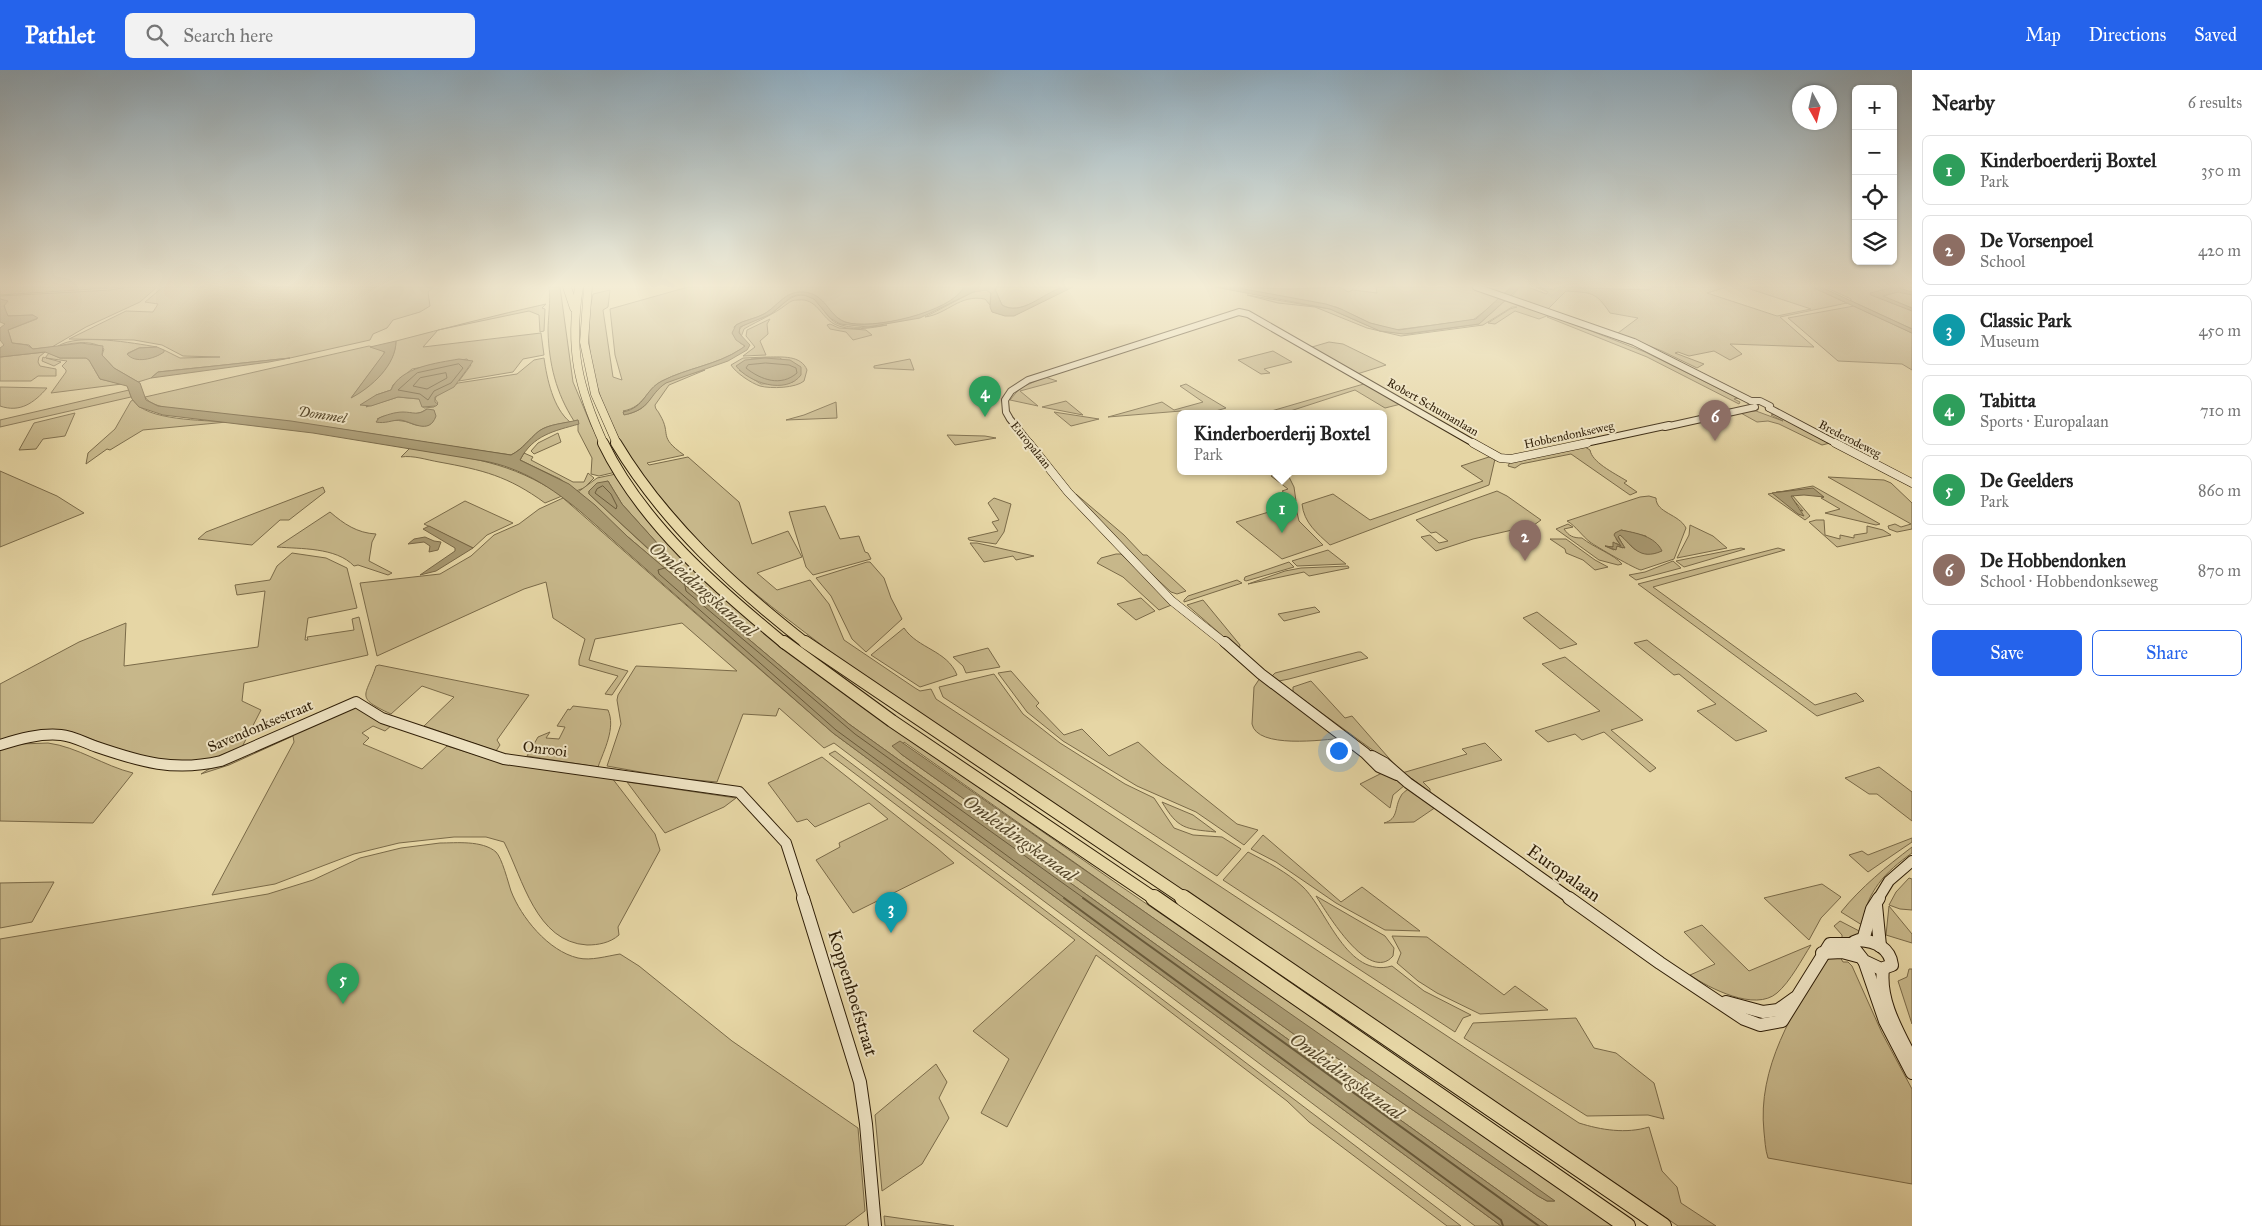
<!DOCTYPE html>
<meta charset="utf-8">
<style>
:root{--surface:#fff;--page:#f2f2f2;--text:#222;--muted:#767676;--line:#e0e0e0;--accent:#2563eb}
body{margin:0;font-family:"IM FELL Great Primer",serif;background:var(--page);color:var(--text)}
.controls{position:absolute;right:15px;top:15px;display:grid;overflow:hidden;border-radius:8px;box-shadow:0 1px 4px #0004}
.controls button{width:45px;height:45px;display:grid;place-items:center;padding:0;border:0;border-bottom:1px solid var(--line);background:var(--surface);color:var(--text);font:25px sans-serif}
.compass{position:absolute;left:1792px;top:15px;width:45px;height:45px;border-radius:50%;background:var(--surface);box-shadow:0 1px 4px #0004;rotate:172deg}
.you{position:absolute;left:1338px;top:680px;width:18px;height:18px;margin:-12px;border:4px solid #fff;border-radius:50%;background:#1a73e8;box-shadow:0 0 0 8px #1a73e833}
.badge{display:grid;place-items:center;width:32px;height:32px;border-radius:50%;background:var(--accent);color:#fff;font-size:16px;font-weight:700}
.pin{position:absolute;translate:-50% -41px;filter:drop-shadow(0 1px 2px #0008)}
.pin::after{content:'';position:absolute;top:26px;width:18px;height:15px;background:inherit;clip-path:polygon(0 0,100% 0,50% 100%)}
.popup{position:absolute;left:1177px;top:340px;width:210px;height:65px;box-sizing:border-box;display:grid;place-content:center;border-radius:8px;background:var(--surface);filter:drop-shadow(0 1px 4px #0005);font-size:16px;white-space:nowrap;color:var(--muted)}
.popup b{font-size:19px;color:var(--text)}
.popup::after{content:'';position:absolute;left:50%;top:100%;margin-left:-10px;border:10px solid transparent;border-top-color:var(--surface)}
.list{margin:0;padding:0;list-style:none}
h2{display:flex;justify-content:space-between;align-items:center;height:65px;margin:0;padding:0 20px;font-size:21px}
h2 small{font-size:16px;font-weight:400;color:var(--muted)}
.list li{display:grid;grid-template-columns:32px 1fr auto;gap:15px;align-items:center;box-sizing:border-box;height:70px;margin:0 10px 10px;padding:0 10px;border:1px solid var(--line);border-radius:8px}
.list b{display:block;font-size:19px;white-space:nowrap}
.list p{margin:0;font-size:16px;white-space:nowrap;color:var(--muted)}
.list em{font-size:16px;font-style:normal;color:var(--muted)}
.actions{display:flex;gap:10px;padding:15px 20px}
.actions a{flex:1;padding:11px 0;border:1px solid var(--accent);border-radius:8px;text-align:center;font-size:18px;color:var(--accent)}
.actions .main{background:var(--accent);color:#fff}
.icon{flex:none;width:28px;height:28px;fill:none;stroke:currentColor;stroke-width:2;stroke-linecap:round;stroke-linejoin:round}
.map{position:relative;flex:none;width:1912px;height:1156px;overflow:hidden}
header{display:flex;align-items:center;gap:30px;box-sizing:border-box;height:70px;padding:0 25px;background:var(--accent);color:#fff}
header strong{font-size:24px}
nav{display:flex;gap:28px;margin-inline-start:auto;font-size:18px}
.search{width:350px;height:45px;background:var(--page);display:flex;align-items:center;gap:12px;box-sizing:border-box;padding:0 18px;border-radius:8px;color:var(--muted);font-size:19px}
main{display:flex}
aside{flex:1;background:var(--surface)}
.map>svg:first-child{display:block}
.green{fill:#c7b78a;stroke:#7a6a48;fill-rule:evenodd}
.water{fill:#a7976f;stroke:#776645}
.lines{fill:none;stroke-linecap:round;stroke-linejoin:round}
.shore-far1{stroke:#6a5a3a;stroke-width:1}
.shore{stroke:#6a5a3a;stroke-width:2}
.secondary-far3-casing{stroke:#2e1d06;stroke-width:8}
.secondary-far2-casing{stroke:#2e1d06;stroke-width:9}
.secondary-far1-casing{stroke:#2e1d06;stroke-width:12}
.secondary-casing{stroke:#2e1d06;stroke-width:14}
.highway-far3-casing{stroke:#2e1d06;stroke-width:9}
.highway-far2-casing{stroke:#2e1d06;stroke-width:12}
.highway-far1-casing{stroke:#2e1d06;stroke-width:14}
.highway-casing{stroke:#2e1d06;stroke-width:18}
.secondary-far3{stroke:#efe4c4;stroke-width:6}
.secondary-far2{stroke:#efe4c4;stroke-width:8}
.secondary-far1{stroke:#efe4c4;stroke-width:10}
.secondary{stroke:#efe4c4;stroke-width:12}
.highway-far3{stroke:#e6d6a5;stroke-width:8}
.highway-far2{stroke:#e6d6a5;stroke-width:10}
.highway-far1{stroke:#e6d6a5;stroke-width:12}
.highway{stroke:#e6d6a5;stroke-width:16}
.labels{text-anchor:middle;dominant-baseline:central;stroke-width:4;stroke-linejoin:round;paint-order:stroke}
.far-street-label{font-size:12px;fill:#2e1d06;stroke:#efe4c4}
.far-water-label{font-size:14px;font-style:italic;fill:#58482b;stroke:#efe4c4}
.street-label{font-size:15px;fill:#2e1d06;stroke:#efe4c4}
.near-street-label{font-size:18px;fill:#2e1d06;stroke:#efe4c4}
.near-water-label{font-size:19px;font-style:italic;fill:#58482b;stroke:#efe4c4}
</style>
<header>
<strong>Pathlet</strong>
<div class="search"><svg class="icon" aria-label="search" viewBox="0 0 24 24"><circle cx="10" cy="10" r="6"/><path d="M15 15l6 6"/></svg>Search here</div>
<nav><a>Map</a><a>Directions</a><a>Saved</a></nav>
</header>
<main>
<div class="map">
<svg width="1912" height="1156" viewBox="0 0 1912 1156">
<rect width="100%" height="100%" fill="#e6d6a5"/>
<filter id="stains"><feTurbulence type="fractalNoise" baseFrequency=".004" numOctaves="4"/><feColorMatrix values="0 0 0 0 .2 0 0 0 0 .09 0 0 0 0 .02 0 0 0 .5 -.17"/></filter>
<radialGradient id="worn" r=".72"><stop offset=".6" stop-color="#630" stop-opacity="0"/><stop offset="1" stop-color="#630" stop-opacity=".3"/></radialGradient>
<g class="green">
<polygon points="123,217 0,225 0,218 2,217"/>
<polygon points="127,217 157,217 140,232 86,257 52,277 33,279 29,275 12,273 8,260 37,249 33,245 8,246 5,241 4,230 0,229 0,226 111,220"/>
<path d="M163,217H434L428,222L430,236L420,242L393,250L387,258L373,264L370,270L290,288L158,302L151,308L138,312L114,298L102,285L104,279C92,269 73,273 58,276C79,263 133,273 157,277L139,278L128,283V285C140,287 156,291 164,280L180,288L220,287L183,286L162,275L134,270L69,269L126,241L153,242L158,234L145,232Z"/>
<path d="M549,217H560L573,312L591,355L616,402L599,406L591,404L592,388L578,361V350L574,351C556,323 549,294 548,261C548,247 551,231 549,217Z"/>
<path d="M688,217H964C952,243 871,261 845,252C827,245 826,224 803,222C785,221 778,236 764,244C755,249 744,250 736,255L734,257L740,273L745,276L741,279C717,295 687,298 662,311C645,320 645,337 623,341L628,344C650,338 647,329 660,317C671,307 692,304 705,300L669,315L655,335C655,340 658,340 660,345C672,365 657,366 684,385L647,393L649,395L688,387L739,432L752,474L788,461L802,487L757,503L777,520L810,510L829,534L844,570L915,618L920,621L931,619L936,629L1579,1053C1601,1060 1626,1064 1649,1057L1662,1101L1677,1117L1681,1133L1716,1156H1678L858,603C812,567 765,534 722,495C704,478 689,460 673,442C662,428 649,415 639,401C604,352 578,284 593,224L610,220L608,237L603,240L613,307L622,310L615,285L610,239Z"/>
<path d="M994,217H1062C1046,225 1019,246 1002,235Z"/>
<polygon points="1233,217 1289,219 1340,217 1348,222 1353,220 1377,223 1376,217 1470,217 1502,228 1473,250 1395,260 1370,253 1336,237"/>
<path d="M1520,217H1528L1546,224L1548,222L1536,217L1554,220L1555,217L1648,220L1654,217H1727L1707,223L1777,246L1811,239L1744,217H1812L1847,233L1780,247L1814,277L1730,274L1742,284L1730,290L1714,281L1689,286L1678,282L1675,283L1704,294L1697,298L1662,281L1618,263L1638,248L1610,243C1595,221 1592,223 1566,221L1548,239L1511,227Z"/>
<polygon points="1825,217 1912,217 1912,259 1851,231 1851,229"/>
<path d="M986,220L991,223L990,235L985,229C959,224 948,244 925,247L973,222Z"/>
<path d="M800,225C821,225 821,244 836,253C851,260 872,257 887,255C872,258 849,262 834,254C820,246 817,228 798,230C793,230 791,231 787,234C773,245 759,250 744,259L741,267L739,260C743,252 759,250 767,246C779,240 786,227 800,225Z"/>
<polygon points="1247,225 1330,239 1380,261 1408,264 1479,254 1507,229 1549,245 1539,249 1515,241 1495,254 1488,253 1510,239 1517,237 1512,237 1483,255 1401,266 1367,258 1315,237 1278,233"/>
<path d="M546,234L542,238L545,239L544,261L540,262L539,245L529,241L438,260L423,277L541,263L544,285L523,289L513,302L459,311L471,295L467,289L412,299L393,315L391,320L376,325L366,337L398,327L419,329L424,338L434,337L438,333L435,329L437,325L458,313L517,304L534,290L544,288C547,309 553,338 570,352C560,354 547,355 539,361C529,369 523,379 511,385C417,372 323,354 228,345C211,343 153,342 145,327L369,276L384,280V284L352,327C372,315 395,296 396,271C446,258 496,245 546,234ZM427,339L426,355C413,357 412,352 402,351C392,349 387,353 377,349C392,340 412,350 427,339Z"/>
<polygon points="1854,236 1912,263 1912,300 1902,294 1838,291 1788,248"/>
<polygon points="1550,245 1645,282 1738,328 1734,329 1740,332 1739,334 1647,287 1547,247"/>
<polygon points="770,249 767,254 768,264 760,271 766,285 743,286 755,277 746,266 747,260"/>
<polygon points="830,254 839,258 866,260 872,265 853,270 846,262 830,259 827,255"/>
<polygon points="1329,272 1343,274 1386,295 1357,304 1312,277"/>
<polygon points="1273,281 1292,292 1264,299 1270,303 1261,304 1238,290"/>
<polygon points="45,282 39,287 38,292 40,296 56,299 56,306 38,306 31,311 0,311 0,287"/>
<polygon points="49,283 60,288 86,288 89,290 100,309 122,314 51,323 66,302 66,300 62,296 67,291 46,288 61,292 54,296 42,291 43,287 45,288"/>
<path d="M768,287C782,287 801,285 807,300L804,311C796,318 771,319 760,316C751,313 736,303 731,295L743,288ZM765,288H780L801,305L793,312L761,314L739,300L751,289Z"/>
<polygon points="910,289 914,300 874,298 874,296"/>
<polygon points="1045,307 1057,311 1020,321 1038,336 1010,330 1020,318"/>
<polygon points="1367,313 1401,334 1385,338 1355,320 1281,344 1268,342"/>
<polygon points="1186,314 1226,338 1205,344 1181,341 1108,347 1162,332 1174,340 1203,332 1180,316"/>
<path d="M0,317L47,318C34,333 20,343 0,336Z"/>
<polygon points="129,320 131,327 0,357 0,350"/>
<path d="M133,330C146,351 204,350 227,352L143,360L110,380L107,379L86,394L88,383L115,359L131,331Z"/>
<polygon points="1066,331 1083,345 1042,337"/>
<polygon points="836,332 837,348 786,350 804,345"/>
<polygon points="1756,341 1783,351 1771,345 1774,344 1830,373 1822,375 1779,354 1768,351 1757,352 1739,342"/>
<polygon points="1054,342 1099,349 1071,356"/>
<polygon points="75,343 65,366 43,369 36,379 19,380 34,353"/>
<polygon points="558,363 561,372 534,384 531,381 538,373"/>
<polygon points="947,365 985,366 996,368 955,375"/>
<path d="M1582,375L1590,380C1592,392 1612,402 1627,411L1624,413L1637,422L1630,425L1571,384L1521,394L1515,398L1508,396L1510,392Z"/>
<path d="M410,378C470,388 510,391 562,426L545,433C508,406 483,400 439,392C427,390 413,385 401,387Z"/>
<polygon points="524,383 533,387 531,390 573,412 584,412 588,403 594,408 584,418 576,421 560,409 520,390"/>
<path d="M1492,386L1495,389L1489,415L1330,475C1317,463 1304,453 1302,434L1333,424L1370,450L1483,411L1461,396Z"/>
<polygon points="0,401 57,426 84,443 0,477"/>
<polygon points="1287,403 1294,417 1296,431 1282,421 1288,419 1271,406"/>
<path d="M616,404L654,457L694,501L771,569L858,633L1119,815L1616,1156H1548L849,654L628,467L578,422L597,408ZM608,411L622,434L693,513L646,477L589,424V421ZM904,672L1554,1131H1547L1538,1126L1337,988L1312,977L901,684Z"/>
<polygon points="1828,407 1884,410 1891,413 1912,433 1912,459 1897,462 1889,459 1888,456 1895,454 1901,457 1911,454"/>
<path d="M1813,416L1880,454L1876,455L1825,443L1840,439L1821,428L1824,427L1801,420L1776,422C1784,433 1791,437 1803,441L1790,426H1793L1810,446L1805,450L1768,424Z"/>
<polygon points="323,417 325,422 289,450 280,450 252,475 198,469 206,462"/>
<polygon points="1497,421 1507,426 1541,450 1534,455 1473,469 1436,481 1421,467 1430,465 1439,473 1448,471 1436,462 1431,463 1416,450"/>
<polygon points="1076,424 1124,465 1143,485 1147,485 1186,521 1177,524 1171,522 1122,477"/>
<path d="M1649,426L1656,428C1656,443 1679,444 1686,458L1674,489L1641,500C1637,500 1595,476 1590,472C1582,466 1576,456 1567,451L1640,427ZM1621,460L1646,466L1648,484C1627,479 1633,474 1620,465L1618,466L1624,477L1623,478L1617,476L1614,480L1605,476L1612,477L1616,473L1621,476L1616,469Z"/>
<polygon points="563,428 833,663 1501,1156 1475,1156 834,673 824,678 779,638 776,646 743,644 717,712 674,708 607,696 621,654 617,630 618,625 636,596 737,601 682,553 595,569 589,590 628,601 612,625 605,624 618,606 579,595 579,590 585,569 553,548 546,512 524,519 377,586 360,513 440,504 471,486 494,465 519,454 539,439"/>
<polygon points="994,428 1011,434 1004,462 996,474 969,470 968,468 998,461 992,452 999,450 988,433"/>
<polygon points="465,431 513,453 487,465 473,478 424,454"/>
<polygon points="1295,434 1299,451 1323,475 1282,489 1236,452"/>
<polygon points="825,436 840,469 859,466 865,482 868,483 871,489 813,505 806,497 789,442"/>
<path d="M330,442C344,454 357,463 376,464L372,472L369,491L392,503L388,505L358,495L354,496C336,477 300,479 277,477Z"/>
<polygon points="1816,450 1824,450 1825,465 1840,469 1840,465 1854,468 1854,465 1867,463 1867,456 1883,460 1891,465 1837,477 1809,452"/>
<path d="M1568,454L1573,457L1564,459C1569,466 1573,468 1582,468C1593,477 1615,485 1622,494L1618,495L1599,490L1556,459Z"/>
<polygon points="1690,455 1713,466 1727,478 1677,488 1689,465"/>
<polygon points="1550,469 1566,469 1595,490 1608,497 1595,500 1583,490 1566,483 1565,479"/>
<polygon points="970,473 977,473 1034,486 1016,490 1013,486 984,492"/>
<polygon points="1741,478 1745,479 1684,497 1676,491"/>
<polygon points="1778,478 1785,480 1653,517 1815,635 1856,623 1864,631 1817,646 1638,514"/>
<polygon points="1328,480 1346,494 1297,496 1292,491"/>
<polygon points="292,483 326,488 347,498 357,538 308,548 305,570 308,570 307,567 354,560 352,549 359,547 368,585 244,613 242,631 261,640 242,677 207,691 149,691 72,662 0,672 0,614 79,572 126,553 124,596 258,577 265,521 237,525 235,515 270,510 277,496"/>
<polygon points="1116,484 1121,484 1174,534 1159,540 1123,507 1097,493 1101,488"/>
<polygon points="1673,491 1681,498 1636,510 1629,505 1645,502"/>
<polygon points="867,492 870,492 884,508 891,528 902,549 866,582 852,569 831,526 816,508"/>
<polygon points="1289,492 1294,497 1246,511 1244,510 1245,507"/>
<polygon points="1348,496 1349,498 1309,506 1304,502 1248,514 1285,501 1301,498"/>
<polygon points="1237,510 1242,513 1184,532 1184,530 1188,526"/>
<polygon points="1141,528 1155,541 1136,550 1117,534"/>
<polygon points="1203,530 1240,575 1239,580 1187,535"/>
<polygon points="1315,537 1320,542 1284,551 1278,544"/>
<polygon points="1537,542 1577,574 1560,579 1523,548"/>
<path d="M904,558C918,579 947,580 957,605L920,617L871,585Z"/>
<polygon points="1647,570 1652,574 1767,661 1736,671 1697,641 1716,634 1679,604 1674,605 1634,573"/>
<polygon points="988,578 1000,597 966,603 963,596 953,587"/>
<polygon points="1358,582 1361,582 1368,588 1289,609 1279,611 1272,606 1275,603"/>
<polygon points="1565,587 1643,650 1611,660 1656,698 1650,702 1604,662 1582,670 1575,664 1548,672 1535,661 1600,641 1542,594"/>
<path d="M379,595L529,625L497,670L500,675L496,681L424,656L454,627L422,616L391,644C354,627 366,627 376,596Z"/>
<polygon points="1011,601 1039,633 1036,636 1064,665 1082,659 1109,686 1138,672 1162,694 1237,754 1258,760 1244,775 1196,742 1137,716 1063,671 1027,642 998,603"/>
<polygon points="994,604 1023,644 1060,673 1125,714 1154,728 1174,758 1193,765 1222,767 1241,779 1217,806 943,627 939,617"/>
<path d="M1260,608L1343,668C1323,670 1257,679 1252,654L1254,617Z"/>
<polygon points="1311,611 1345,648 1352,646 1402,703 1467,684 1462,679 1485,673 1502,690 1423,712 1430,719 1430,722 1293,622 1293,617"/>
<path d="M353,635L392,655L385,661L373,656L362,663L369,668L363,674L422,699L447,676L496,691L612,708L655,764L660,780L618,857L619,865C610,873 598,875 587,875C536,872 523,809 504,772L486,767H454L399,773L354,784L275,814L212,825L294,672L293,666L229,695L201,704L217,694Z"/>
<path d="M573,636L608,640C616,658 604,680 598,697L527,686L538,667L550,662L546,668L559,669L565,657L557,656L568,639L570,640Z"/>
<path d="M48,673C78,677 104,696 133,703L93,753L0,751V678L21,674Z"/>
<polygon points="835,681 1461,1156 1447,1156 1309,1052 1287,1031 1096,885 1007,1057 981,1043 1009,989 973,961 1075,870 829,684"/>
<polygon points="822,687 937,778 954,793 853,843 816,790 840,777 839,773 888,749 869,733 815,757 807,749 797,752 768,713"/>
<polygon points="1879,697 1912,722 1912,751 1877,724 1869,724 1845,708"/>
<polygon points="1384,702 1405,715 1393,725 1390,738 1360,714"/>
<polygon points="627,712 641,714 736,728 724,737 665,763"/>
<path d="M1410,718L1436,737L1414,752L1384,753C1399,749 1394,737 1401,726C1402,723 1407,720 1410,718Z"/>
<path d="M1162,732L1193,745L1216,762C1185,759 1178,759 1162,732Z"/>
<polygon points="1263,765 1341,832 1362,817 1420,861 1385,860 1336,833 1276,792 1251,779"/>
<polygon points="1912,768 1912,772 1868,802 1849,785 1862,781 1868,785"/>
<path d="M440,773C456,773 482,770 496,782C502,788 508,812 511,821C521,847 548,881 578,888C591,891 607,886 620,884L639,896L732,971L858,1058L865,1141L845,1156H0V869L268,824L313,810L360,788L401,778Z"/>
<path d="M1912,777V783C1885,802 1867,821 1862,855L1841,842C1861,817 1886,797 1912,777Z"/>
<path d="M1248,782C1267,792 1287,802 1303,817C1327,840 1347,909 1392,896L1424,921L1471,945L1463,948L1455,962L1223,810Z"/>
<polygon points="1909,808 1912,809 1912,840 1900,839 1889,835 1896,822"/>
<polygon points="54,812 32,852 0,858 0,813"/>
<polygon points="1822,814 1841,827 1821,848 1809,870 1764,828"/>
<path d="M1316,826L1385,866L1394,878L1393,886C1369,914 1327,843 1316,826Z"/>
<polygon points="1889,836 1912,864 1912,873 1886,865"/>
<polygon points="1840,851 1863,863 1842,871 1842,865 1834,856"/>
<path d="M1702,855L1749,901L1811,875C1802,889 1790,912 1777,923C1755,942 1709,918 1690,905L1715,894L1684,862Z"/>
<polygon points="1392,866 1427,867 1504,925 1515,916 1548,940 1480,944 1437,923 1418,911 1397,893 1401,883"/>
<path d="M1840,887L1843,892H1848L1852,896L1882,963L1912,1019V1114L1768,1088C1765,1079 1765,1070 1764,1062C1757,997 1794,941 1825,888Z"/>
<polygon points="1909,899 1912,899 1912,954 1898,911 1907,907"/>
<polygon points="1576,948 1594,978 1616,983 1654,1013 1664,1049 1648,1045 1587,1046 1464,968 1473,953"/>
<polygon points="936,994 947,1012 939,1028 949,1048 922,1094 882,1121 875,1045"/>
<polygon points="884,1146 954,1156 885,1156"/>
</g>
<g class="water">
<path d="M964,217H994L1002,235C1021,247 1043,223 1061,218C1065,217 1069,217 1073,217L1014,246H1005L992,242L990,237L991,223L986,220L973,222L920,248L868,257L840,254L830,248L814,229L804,225H797L791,227L771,244L740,257L739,263L750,275L747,280L728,291L666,313C648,325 652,339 624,345L623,342C646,337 644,320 662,311C687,298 717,295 741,279L745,276L736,270L732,263L736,255C744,250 755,249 764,244C778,236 785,221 803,222C827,224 827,245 845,252C870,261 952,242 964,217Z"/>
<polygon points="1215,217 1233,217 1326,234 1341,239 1370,253 1399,260 1476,249 1511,217 1520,217 1479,254 1404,264 1380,261 1330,239"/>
<polygon points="1812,217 1821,217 1912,259 1912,263"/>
<polygon points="1895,217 1912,222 1912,225 1898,222 1883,226 1912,238 1912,241 1871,225 1870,223"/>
<path d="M0,229L8,231L4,236L8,246L33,245L38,248L8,260L12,273L27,275L33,279L81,273L103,276L102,285L114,298L140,313L146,330L158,336L291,351L511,385C523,379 529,369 539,361C549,354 566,353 578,350L579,354C554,361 533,365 520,390L569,414L595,435L628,467L849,654L1548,1156H1501L833,663L581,442C552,418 522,398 484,391L313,363L163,345L139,337L132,329L127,316L100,309L89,290L86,288H60L45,282L0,287V278L4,275L0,270V258L5,254L0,252Z"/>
<path d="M396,271C396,295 372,317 351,328L385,282L370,277Z"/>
<path d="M157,277L164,280V282C154,289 135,294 127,284L139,278Z"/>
<polygon points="290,288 269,292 151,308 158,302"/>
<path d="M765,288L790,290L801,297V305C786,325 749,313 736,296L745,290Z"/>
<path d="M459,289L473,291L454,317L435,327V332L438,334L436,336L422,337L419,329L398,327L371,336L360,335L376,325L391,320C400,297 437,293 459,289Z"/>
<path d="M427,339L434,340L436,346C429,366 411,351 400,350C392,350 385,354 376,352L379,348C386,345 395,342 403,342C413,342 418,346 427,339Z"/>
<polygon points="608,411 622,434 693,513 690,515 677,505 589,424 589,421 597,413"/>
<polygon points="1813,418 1824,427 1804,425 1791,426 1804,446 1798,444 1772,423"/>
<polygon points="429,456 473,478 436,501 420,505 455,481 455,478 423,459"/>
<path d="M1621,460C1636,463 1655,466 1662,481C1639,491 1633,476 1620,465L1618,467L1625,478L1617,476L1616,480L1605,476L1613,477V472L1621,476L1614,465L1615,463Z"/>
<polygon points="425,467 434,471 441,472 438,480 429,482 430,476 424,472 408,474 414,469"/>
<polygon points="900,671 1338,977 1555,1131 1547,1131 1538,1126 1337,988 1312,977 901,684 892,676"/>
</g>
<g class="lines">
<g class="shore-far1">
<path d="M766,293L789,295L796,298L797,303C781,317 761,310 746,298L748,295Z"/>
<polygon points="459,294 463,298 451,313 434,321 428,330 420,324 398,320 417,303"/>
<polygon points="446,303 447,308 427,319 413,316 420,308"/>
<polygon points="603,416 611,424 617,436 616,439 595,423 597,419"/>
<polyline points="1066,829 836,660 659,504 658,500 671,496 684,511 686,521 855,664 1085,829"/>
</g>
<g class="shore">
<polyline points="1064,828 1501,1150 1503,1156"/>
<polyline points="1083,828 1539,1156"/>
</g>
<defs>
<g id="secondary-far3">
<polyline points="1476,217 1634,272 1751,331"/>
<polyline points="1751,331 1760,331 1770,336 1769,338"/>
<polyline points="1769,338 1837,374"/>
<polyline points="1665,357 1755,337"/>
<polyline points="1030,374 1010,349 1006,342 1005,330 1011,321 1028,310 1239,242 1248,244 1475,374"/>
<polyline points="1581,374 1669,355"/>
</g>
<g id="secondary-far2">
<polyline points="1029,373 1068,422 1172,531 1226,574"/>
<polyline points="1473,373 1500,388 1511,389 1587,373"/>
<polyline points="1835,373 1912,413"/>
</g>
<g id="secondary-far1">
<polyline points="1225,572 1261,604 1365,683 1379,697 1397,705"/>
<path d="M0,675C19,669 40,663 61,665C73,666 85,673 97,677C141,692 174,702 221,691L356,632L382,648L504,689L739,722L786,773L804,829"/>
<polyline points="1372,686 1385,693 1408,713 1571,829"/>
<polyline points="1878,829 1889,811 1912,791"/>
</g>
<g id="secondary">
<polyline points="803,828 860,1012 866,1054 875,1156"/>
<polyline points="1569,828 1660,893 1744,949 1760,955 1782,951 1830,874 1853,874"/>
<polyline points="1876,835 1880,876"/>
<path d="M1859,870C1875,871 1890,878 1892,895L1881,899L1864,891L1853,877L1854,872Z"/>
<polyline points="1863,870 1872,839 1879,828"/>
<polyline points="1822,883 1842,882 1857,886"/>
<polyline points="1865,893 1885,951 1912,1003"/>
<path d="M1883,899C1879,931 1898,962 1912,990"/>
<polyline points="1726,932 1763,942 1778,940 1795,928"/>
</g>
<g id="highway-far3">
<polyline points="567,217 574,238"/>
<path d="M579,217C569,279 578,317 604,374"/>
<polyline points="588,217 584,272 595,324 617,374"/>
</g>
<g id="highway-far2">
<path d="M603,373C642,454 717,518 785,574"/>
<path d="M616,373C664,453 734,517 807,574"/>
</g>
<g id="highway-far1">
<polyline points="784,572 892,651 1155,829"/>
<polyline points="805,572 1185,829"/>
</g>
<g id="highway">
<polyline points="1154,828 1627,1156"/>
<polyline points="1183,828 1663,1156"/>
</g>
</defs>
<use href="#secondary-far3" class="secondary-far3-casing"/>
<use href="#secondary-far2" class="secondary-far2-casing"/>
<use href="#secondary-far1" class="secondary-far1-casing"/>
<use href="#secondary" class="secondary-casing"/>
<use href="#highway-far3" class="highway-far3-casing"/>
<use href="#highway-far2" class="highway-far2-casing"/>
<use href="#highway-far1" class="highway-far1-casing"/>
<use href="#highway" class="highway-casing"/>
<use href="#secondary-far3" class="secondary-far3"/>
<use href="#secondary-far2" class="secondary-far2"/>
<use href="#secondary-far1" class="secondary-far1"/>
<use href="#secondary" class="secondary"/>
<use href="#highway-far3" class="highway-far3"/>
<use href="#highway-far2" class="highway-far2"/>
<use href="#highway-far1" class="highway-far1"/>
<use href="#highway" class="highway"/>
</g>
<linearGradient id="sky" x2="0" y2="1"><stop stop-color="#8ea8b8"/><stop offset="0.57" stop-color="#f4edd6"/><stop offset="1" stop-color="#f4edd6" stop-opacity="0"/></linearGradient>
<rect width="1912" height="379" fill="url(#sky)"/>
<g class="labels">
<g class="far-street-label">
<text transform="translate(1433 337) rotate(30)">Robert Schumanlaan</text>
<text transform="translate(1569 365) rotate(-12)">Hobbendonkseweg</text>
<text transform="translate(1850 369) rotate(27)">Brederodeweg</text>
<text transform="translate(1031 375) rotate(51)">Europalaan</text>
</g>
<g class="far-water-label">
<text transform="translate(322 345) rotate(9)">Dommel</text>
</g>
<g class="street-label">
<text transform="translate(260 656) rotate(-23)">Savendonksestraat</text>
<text transform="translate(545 679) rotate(7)">Onrooi</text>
</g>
<g class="near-street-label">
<text transform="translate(1564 803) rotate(35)">Europalaan</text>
<text transform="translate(853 923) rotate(73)">Koppenhoefstraat</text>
</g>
<g class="near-water-label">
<text transform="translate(703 519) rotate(41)">Omleidingskanaal</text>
<text transform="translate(1020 768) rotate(36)">Omleidingskanaal</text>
<text transform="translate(1347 1006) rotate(36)">Omleidingskanaal</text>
</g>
</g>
<rect width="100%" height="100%" filter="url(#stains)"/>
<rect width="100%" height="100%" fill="url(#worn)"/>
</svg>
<div class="controls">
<button>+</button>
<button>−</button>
<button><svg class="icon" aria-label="locate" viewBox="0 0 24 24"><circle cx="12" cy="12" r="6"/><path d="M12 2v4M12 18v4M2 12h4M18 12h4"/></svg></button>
<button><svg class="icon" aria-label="layers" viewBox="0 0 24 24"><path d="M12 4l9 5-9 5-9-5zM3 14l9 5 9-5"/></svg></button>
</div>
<svg class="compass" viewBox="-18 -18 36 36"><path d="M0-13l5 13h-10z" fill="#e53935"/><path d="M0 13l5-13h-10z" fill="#767676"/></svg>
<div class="you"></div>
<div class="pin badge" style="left:1282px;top:463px;background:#2e9e5b">1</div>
<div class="popup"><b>Kinderboerderij Boxtel</b>Park</div>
<div class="pin badge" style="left:1525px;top:491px;background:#8d6e63">2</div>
<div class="pin badge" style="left:891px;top:863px;background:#0f9aa8">3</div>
<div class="pin badge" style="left:985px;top:347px;background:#2e9e5b">4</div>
<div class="pin badge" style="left:343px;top:934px;background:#2e9e5b">5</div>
<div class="pin badge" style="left:1715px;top:371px;background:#8d6e63">6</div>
</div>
<aside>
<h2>Nearby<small>6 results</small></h2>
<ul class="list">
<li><span class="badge" style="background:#2e9e5b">1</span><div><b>Kinderboerderij Boxtel</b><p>Park</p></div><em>350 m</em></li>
<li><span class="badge" style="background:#8d6e63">2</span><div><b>De Vorsenpoel</b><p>School</p></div><em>420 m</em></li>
<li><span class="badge" style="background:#0f9aa8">3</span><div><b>Classic Park</b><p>Museum</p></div><em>450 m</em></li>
<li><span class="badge" style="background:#2e9e5b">4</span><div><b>Tabitta</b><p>Sports · Europalaan</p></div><em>710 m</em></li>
<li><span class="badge" style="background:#2e9e5b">5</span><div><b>De Geelders</b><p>Park</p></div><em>860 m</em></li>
<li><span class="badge" style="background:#8d6e63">6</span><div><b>De Hobbendonken</b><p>School · Hobbendonkseweg</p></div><em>870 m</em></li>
</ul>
<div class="actions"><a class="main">Save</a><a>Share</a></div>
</aside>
</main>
